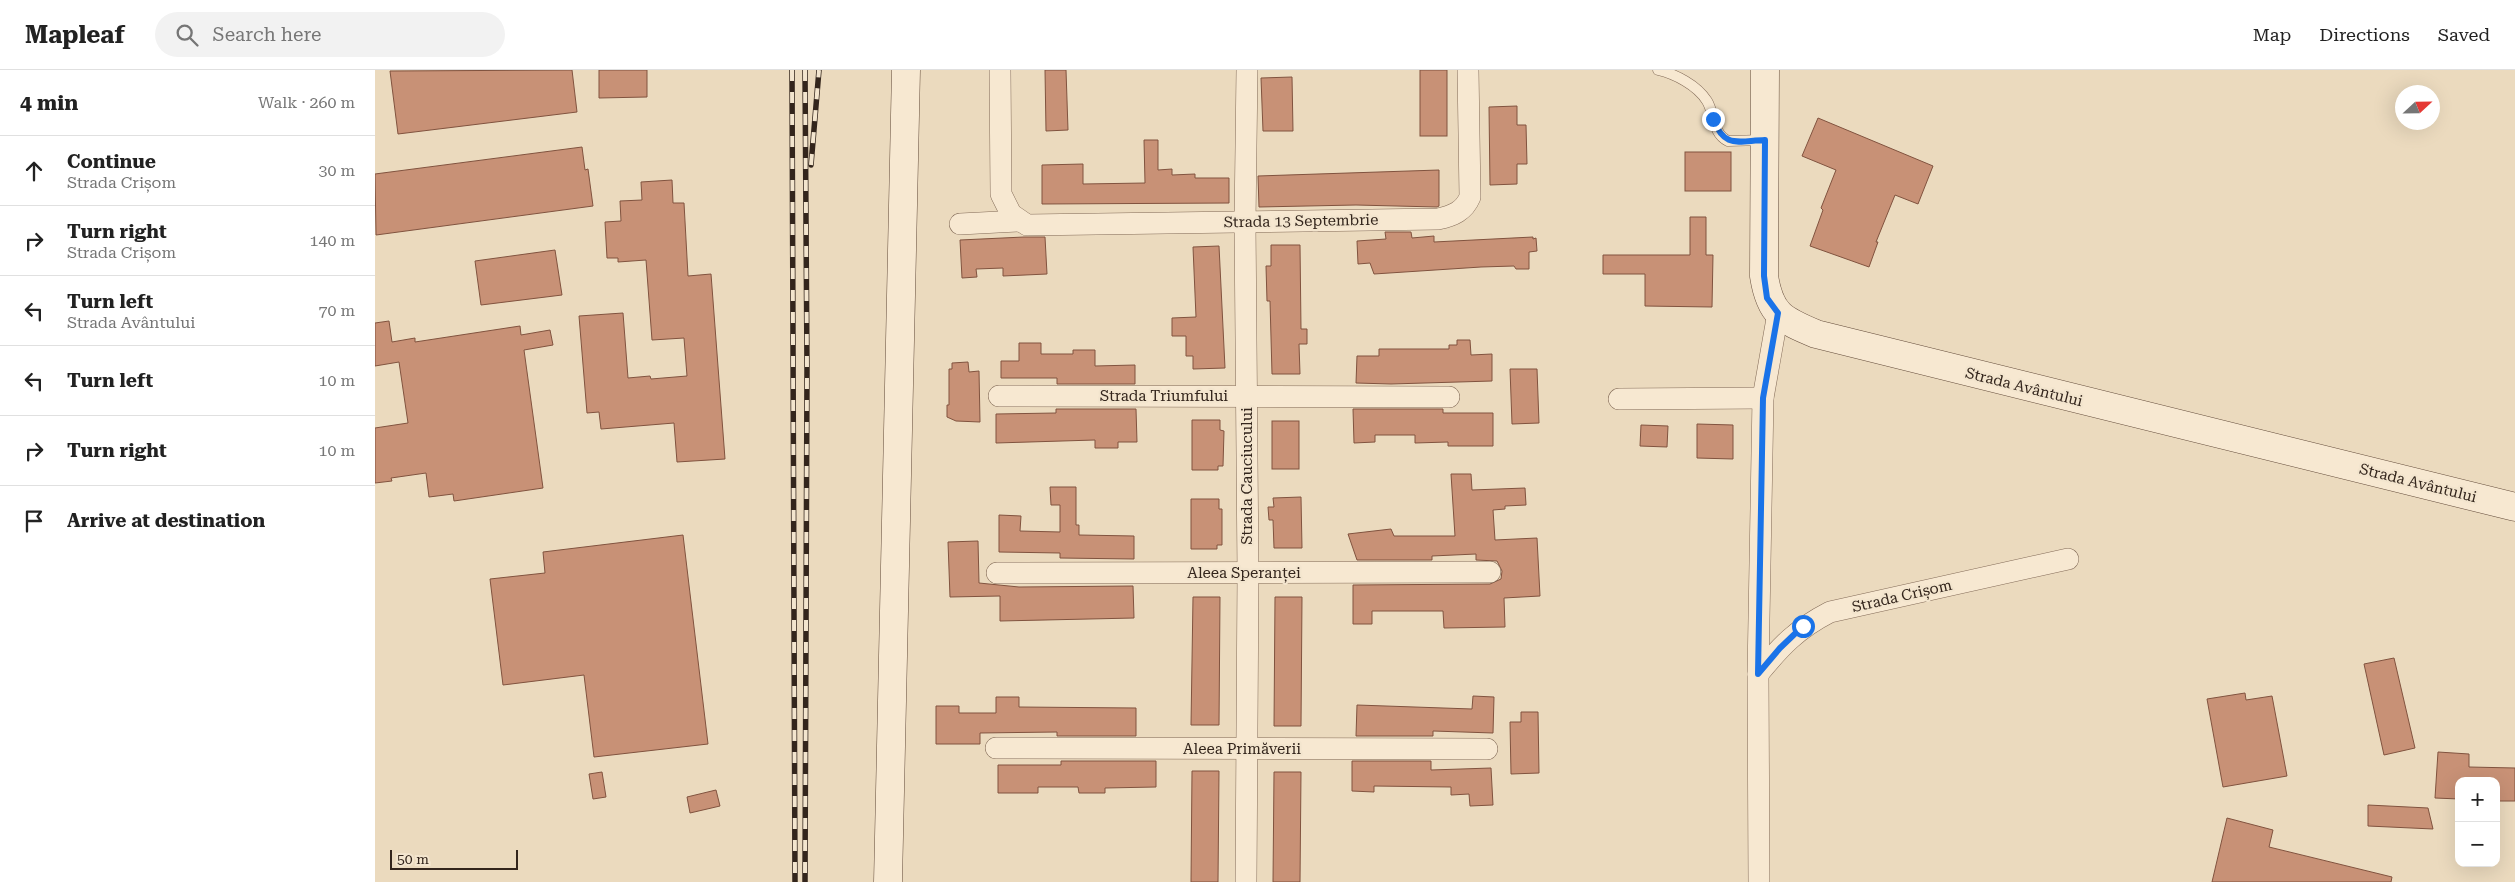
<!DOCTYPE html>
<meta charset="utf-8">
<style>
:root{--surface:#fff;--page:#f2f2f2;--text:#222;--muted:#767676;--line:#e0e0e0}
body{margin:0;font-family:"Roboto Serif",serif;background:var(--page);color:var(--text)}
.controls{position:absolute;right:15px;bottom:15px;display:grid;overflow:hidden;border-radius:10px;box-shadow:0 5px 20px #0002}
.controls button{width:45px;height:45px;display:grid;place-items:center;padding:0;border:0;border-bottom:1px solid var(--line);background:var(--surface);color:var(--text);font:25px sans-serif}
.compass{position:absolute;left:2020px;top:15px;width:45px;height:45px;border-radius:50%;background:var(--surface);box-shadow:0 5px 20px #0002;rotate:68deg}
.scale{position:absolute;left:15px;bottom:12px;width:128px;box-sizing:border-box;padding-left:5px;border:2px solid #33251c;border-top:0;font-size:14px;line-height:18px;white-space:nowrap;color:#33251c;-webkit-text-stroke:4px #f3e5ce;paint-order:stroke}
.stop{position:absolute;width:15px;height:15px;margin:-11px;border:4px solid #1a73e8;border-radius:50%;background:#fff}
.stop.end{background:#1a73e8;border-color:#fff;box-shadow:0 1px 5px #0008}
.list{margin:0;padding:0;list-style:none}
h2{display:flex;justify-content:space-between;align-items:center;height:65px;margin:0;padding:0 20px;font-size:21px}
h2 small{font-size:16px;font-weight:400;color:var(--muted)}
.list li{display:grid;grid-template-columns:32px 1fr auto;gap:15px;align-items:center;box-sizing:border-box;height:70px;padding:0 20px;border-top:1px solid var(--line)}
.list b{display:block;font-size:19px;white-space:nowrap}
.list p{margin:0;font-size:16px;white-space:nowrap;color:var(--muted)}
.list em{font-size:16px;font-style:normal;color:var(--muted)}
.icon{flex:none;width:28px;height:28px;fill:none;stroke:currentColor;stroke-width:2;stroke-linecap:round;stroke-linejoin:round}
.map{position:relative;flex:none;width:2140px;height:812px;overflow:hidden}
header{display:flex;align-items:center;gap:30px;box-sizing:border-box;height:70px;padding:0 25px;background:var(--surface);border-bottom:1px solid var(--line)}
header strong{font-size:24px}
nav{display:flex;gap:28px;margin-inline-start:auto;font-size:18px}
.search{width:350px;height:45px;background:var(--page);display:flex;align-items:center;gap:12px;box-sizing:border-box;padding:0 18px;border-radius:28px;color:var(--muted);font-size:19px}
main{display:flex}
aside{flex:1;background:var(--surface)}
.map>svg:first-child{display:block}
.building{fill:#c89176;stroke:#81533f}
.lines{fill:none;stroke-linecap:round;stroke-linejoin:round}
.service-casing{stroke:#836b58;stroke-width:11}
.minor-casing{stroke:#836b58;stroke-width:22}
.secondary-casing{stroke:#644c3b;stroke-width:29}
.service{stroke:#f7e8d1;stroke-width:10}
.minor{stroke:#f7e8d1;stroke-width:21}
.secondary{stroke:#f7e8d1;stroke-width:28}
.rail-casing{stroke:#33251c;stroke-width:5.5}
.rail{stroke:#f3e5ce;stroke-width:4;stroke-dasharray:11;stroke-linecap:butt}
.route{stroke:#1a73e8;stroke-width:6}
.labels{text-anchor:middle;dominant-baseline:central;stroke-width:4.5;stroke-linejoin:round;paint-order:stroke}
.street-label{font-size:15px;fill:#33251c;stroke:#f3e5ce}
</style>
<header>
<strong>Mapleaf</strong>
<div class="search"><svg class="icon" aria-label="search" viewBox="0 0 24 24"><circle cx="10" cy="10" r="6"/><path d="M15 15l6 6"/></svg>Search here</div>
<nav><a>Map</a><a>Directions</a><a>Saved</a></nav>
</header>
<main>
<aside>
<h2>4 min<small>Walk · 260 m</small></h2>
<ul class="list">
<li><svg class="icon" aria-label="ahead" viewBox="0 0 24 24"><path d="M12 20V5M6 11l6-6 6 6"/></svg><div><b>Continue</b><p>Strada Crișom</p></div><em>30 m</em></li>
<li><svg class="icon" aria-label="right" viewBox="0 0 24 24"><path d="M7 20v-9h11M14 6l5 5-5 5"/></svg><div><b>Turn right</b><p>Strada Crișom</p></div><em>140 m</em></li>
<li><svg class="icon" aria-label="left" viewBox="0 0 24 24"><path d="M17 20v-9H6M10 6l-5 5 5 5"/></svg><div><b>Turn left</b><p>Strada Avântului</p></div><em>70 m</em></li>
<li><svg class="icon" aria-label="left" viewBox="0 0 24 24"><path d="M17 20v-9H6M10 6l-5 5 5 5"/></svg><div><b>Turn left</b></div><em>10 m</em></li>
<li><svg class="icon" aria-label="right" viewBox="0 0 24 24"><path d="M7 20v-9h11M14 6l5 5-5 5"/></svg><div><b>Turn right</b></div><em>10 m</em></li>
<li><svg class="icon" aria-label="arrive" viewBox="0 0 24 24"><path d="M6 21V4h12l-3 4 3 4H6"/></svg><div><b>Arrive at destination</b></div></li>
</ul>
</aside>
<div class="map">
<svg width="2140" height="812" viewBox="0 0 2140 812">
<rect width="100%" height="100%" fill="#ebdabe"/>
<g class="building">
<polygon points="197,0 202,42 23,64 15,1"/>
<polygon points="224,0 272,0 272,27 224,28"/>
<polygon points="670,0 691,0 693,60 671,61"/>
<rect x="1045" y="0" width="27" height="66"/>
<polygon points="917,7 918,61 888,61 886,8"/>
<polygon points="1142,36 1142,55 1151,55 1152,94 1142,94 1142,114 1115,115 1114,37"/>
<polygon points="1443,48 1558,96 1543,134 1520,125 1501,172 1503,172 1494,197 1435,176 1448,140 1446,138 1461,100 1427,86"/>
<polygon points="769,70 783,70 783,100 797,99 797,105 820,104 820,108 854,108 854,133 667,134 667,95 708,94 708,114 770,113"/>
<polygon points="207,77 210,100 213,99 218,136 1,165 0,104"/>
<rect x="1310" y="82" width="46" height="39"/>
<polygon points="1064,100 1064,136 1062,137 981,135 884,137 883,106"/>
<polygon points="297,110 298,133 309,133 313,206 336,204 350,389 302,392 299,353 226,359 224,342 212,343 204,246 248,243 253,308 275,306 276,309 312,306 309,268 277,270 271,190 243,192 243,188 232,188 230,152 246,151 245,131 267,130 266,112"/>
<polygon points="1315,147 1331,147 1331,185 1338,185 1337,237 1270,236 1270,204 1228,204 1228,185 1315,185"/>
<polygon points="1010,162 1036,162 1037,168 1059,166 1059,172 1158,167 1158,169 1161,168 1162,181 1154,182 1154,199 1141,199 1139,196 1106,197 999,204 995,193 983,194 982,171 1011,169"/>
<polygon points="649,167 670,167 672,204 628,206 628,198 601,199 602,207 587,208 585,170"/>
<polygon points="896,175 925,175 926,259 932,259 932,274 924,274 925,304 897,304 895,231 892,231 891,196 896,196"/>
<polygon points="844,176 850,298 818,299 818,286 811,286 811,266 797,266 797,248 821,247 818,177"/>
<polygon points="180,180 187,225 106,235 100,191"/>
<polygon points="14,251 17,272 40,268 40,272 145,256 146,265 175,260 178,275 149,280 168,418 79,431 78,424 54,427 51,403 16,408 17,411 0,413 0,358 33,353 24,292 0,296 0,253"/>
<polygon points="1082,270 1095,270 1096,285 1117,284 1117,311 1016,314 981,313 982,286 1004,286 1004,279 1074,279 1074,275 1082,275"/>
<polygon points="644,273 666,273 666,284 698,284 698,280 720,280 720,296 760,295 760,314 682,314 682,308 626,308 626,291 644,291"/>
<polygon points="593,292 594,302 604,301 605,352 581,351 572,347 572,335 574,335 574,299 577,299 577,293"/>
<polygon points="1135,299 1162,299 1164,353 1137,354"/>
<polygon points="681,339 761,339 762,372 743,372 743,378 720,378 720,370 621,373 621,344 681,343"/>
<polygon points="978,339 1068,339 1068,343 1118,343 1118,376 1073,376 1073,372 1040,373 1040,365 1000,365 1000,372 979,373"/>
<polygon points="817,350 845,350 845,360 849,361 848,396 843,396 843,400 817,400"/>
<rect x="897" y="351" width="27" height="48"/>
<polygon points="1322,354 1358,355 1358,389 1322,388"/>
<polygon points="1266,355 1293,356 1292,377 1265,376"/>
<polygon points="1076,404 1096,404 1097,420 1150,418 1151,435 1130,436 1130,439 1118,440 1120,470 1162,468 1165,526 1129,528 1130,557 1069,558 1068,541 997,541 997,554 978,554 978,515 1115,514 1126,509 1127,501 1122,491 1101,490 1101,484 1057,486 1057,490 982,490 973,464 1016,459 1019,466 1080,466"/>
<polygon points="675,417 701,417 701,455 704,455 704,465 759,466 759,489 685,488 685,483 624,482 624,445 646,446 645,461 685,462 685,435 676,435"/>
<polygon points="926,427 927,478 899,478 898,450 894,450 893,437 899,437 898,428"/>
<polygon points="816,429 844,429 844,439 847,439 847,475 842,475 842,479 816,479"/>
<polygon points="308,465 333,674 219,687 209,605 128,615 115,509 170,503 168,482"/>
<polygon points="603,471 604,513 644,517 758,516 759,548 625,551 625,526 575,527 573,472"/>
<polygon points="818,527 845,527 844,655 816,655"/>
<polygon points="900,527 927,527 926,656 899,656"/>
<polygon points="2019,588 2040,678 2009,685 1989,594"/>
<polygon points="1870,623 1871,630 1897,626 1912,706 1848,717 1832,629"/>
<polygon points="1098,626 1119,627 1118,663 1058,661 1058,666 981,666 982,635 1097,639"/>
<polygon points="621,627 644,627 644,637 761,638 761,666 682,666 682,662 605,663 605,674 561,674 561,636 584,636 584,643 621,643"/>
<polygon points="1146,642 1163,642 1164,703 1136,704 1135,652 1146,652"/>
<polygon points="2063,682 2094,684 2094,697 2140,698 2140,731 2121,731 2121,711 2084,711 2084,729 2060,728"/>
<polygon points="686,691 781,691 781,717 730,718 730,723 704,723 703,717 663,717 663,723 623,723 623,695 686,695"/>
<polygon points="977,691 1056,691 1056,700 1116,698 1118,735 1095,736 1094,724 1076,725 1076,717 999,716 999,722 977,721"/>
<polygon points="817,701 844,701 843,812 816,812"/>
<polygon points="227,702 231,727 218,729 214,704"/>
<polygon points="899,702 926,702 925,812 898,812"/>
<polygon points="341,720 345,736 315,743 312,727"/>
<polygon points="1993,735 2053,738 2058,759 1993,756"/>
<polygon points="1852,748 1898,760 1894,777 2017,807 2016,812 1837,812"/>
</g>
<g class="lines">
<defs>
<path id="service" d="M1283,0C1300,4 1322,15 1332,31C1340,44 1337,63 1353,71L1389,70"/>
<g id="minor">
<path d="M625,0L626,124L636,144L652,155L1063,149C1078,146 1089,141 1095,127L1093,0"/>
<polyline points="585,154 644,151"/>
<polyline points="624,326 1074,327"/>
<polyline points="1244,329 1388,328"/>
<polyline points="622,503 1115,502"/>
<path d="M1383,604C1406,576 1422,559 1455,542L1693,489"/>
<polyline points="621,678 1112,679"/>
<polyline points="871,812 873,503 870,152 872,0"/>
<polyline points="1384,812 1383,604 1388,328 1403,243"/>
</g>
<g id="secondary">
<path d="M1390,0L1389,206C1395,244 1407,250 1441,264L2140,437"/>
<polyline points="513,812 531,0"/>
</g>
</defs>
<use href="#service" class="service-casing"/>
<use href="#minor" class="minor-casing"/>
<use href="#secondary" class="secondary-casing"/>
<use href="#service" class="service"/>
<use href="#minor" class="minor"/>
<use href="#secondary" class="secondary"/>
<defs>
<g id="rail">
<polyline points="417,0 420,812"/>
<polyline points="430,0 432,299 430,812"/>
<polyline points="436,95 444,0"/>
</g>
</defs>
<use href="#rail" class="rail-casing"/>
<use href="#rail" class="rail"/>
</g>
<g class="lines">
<path class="route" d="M1338,49C1350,79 1362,71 1390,70L1389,206L1392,228L1403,243L1388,328L1383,604L1405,578L1428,556"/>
</g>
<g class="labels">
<g class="street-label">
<text transform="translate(926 151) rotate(-1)">Strada 13 Septembrie</text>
<text transform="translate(1649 317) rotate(14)">Strada Avântului</text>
<text x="789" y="326">Strada Triumfului</text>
<text transform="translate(872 406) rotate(-90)">Strada Cauciucului</text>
<text transform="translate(2043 413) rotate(14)">Strada Avântului</text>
<text x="869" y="503">Aleea Speranței</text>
<text transform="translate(1527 526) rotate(-13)">Strada Crișom</text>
<text x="867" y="679">Aleea Primăverii</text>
</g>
</g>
</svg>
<div class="controls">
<button>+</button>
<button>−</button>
</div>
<svg class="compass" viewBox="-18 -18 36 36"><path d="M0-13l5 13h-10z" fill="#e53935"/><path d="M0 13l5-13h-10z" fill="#767676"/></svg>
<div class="scale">50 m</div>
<div class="stop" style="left:1428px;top:556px"></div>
<div class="stop end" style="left:1338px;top:49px"></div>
</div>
</main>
